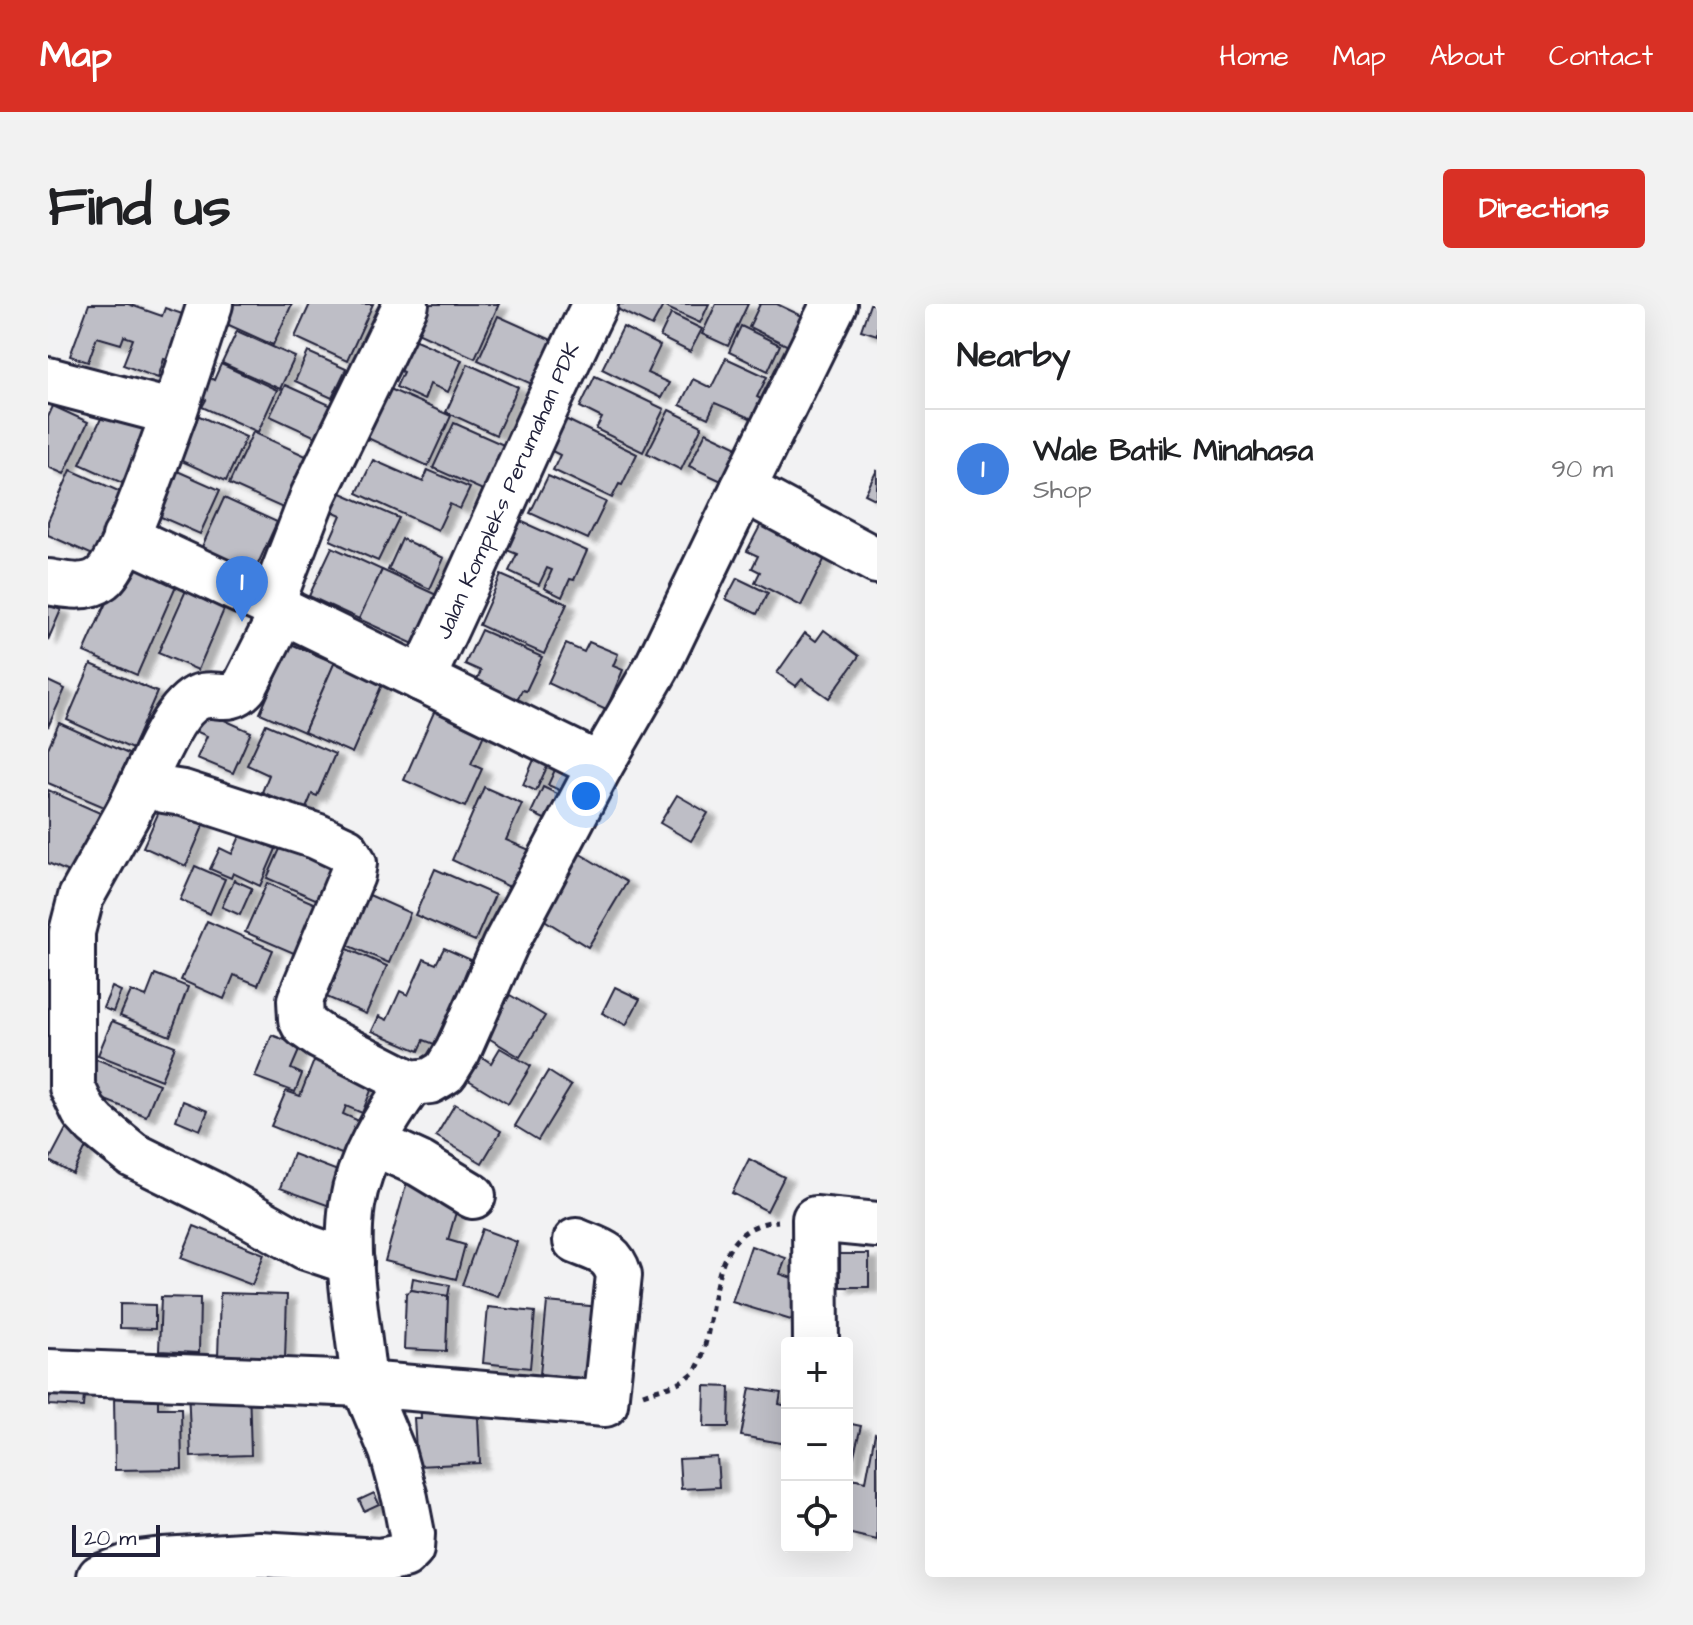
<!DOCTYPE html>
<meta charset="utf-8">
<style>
:root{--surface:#fff;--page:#f2f2f2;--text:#202124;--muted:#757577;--line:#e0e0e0;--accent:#d93025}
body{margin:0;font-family:"Architects Daughter",sans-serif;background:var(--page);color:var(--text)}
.controls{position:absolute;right:24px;bottom:24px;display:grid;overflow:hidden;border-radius:8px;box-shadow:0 8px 32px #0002}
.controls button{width:72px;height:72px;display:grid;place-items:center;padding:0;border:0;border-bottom:2px solid var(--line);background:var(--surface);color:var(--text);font:40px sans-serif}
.scale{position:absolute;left:24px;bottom:20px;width:88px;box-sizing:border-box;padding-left:8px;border:4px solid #22223b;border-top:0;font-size:22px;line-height:28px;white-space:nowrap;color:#22223b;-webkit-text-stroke:6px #fff;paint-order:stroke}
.you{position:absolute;left:538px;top:492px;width:28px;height:28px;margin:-20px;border:6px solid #fff;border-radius:50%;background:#1a73e8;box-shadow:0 0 0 12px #1a73e833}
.badge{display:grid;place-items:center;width:52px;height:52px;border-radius:50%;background:var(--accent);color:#fff;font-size:26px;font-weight:700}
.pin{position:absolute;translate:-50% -66px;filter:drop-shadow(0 2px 4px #0008)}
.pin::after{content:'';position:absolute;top:42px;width:28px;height:24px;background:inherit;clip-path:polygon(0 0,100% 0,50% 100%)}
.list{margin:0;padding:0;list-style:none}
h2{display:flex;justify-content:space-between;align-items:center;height:104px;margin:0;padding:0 32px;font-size:34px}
h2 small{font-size:26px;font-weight:400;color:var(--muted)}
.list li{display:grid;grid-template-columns:52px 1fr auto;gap:24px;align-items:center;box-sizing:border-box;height:120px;padding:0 32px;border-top:2px solid var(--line)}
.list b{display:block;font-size:30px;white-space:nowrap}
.list p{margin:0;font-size:26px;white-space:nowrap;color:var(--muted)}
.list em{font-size:26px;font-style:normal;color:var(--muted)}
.icon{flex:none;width:44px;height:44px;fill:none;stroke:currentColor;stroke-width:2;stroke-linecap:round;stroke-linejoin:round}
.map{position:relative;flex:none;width:829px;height:1273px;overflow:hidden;border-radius:8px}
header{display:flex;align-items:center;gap:48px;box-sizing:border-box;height:112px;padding:0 40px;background:var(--accent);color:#fff}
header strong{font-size:38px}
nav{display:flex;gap:44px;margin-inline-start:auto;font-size:28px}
.intro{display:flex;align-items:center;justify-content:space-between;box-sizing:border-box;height:192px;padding:0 48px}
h1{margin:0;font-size:56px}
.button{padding:20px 36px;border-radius:8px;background:var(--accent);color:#fff;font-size:28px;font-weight:700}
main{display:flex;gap:48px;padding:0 48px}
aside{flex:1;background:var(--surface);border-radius:8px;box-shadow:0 8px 32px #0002}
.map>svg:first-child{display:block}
.building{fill:#bebec6;stroke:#22223b;stroke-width:2;filter:url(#shadow)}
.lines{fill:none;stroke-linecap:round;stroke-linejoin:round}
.minor-casing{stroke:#22223b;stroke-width:50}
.path{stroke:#22223b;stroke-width:5;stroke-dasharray:6 6;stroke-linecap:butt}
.minor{stroke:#fff;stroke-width:44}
.labels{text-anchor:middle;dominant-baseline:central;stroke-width:6;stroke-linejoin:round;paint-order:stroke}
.street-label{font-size:22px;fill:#22223b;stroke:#fff}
</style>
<header>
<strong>Map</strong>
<nav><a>Home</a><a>Map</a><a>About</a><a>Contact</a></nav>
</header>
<div class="intro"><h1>Find us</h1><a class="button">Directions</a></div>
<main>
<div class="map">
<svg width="829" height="1273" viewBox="0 0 829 1273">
<defs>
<filter id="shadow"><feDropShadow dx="9" dy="5" stdDeviation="2" flood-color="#0004"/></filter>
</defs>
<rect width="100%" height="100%" fill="#f2f2f3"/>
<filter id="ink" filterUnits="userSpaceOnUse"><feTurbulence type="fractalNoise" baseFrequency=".0125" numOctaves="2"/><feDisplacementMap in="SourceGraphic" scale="16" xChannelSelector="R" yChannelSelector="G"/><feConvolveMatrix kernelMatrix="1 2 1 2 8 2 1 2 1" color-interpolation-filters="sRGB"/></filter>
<g filter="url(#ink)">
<g class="building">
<polygon points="41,0 80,0 114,12 117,4 146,14 130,59 116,55 110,74 75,61 85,35 76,32 73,40 49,33 40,58 22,52"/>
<polygon points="179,0 244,0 225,41 172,17"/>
<polygon points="262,0 325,0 299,57 247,33"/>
<polygon points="379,0 451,0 427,54 367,27"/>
<polygon points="566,0 661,0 652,19 615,2 604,22 565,3"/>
<polygon points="668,0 700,0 680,42 654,30"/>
<polygon points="712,0 729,0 773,21 759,51 701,23"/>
<polygon points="822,0 829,0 829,31 813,26"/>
<polygon points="623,10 654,25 642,48 612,33"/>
<polygon points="450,12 506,37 486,81 430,56"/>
<polygon points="693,22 732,41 720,67 681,48"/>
<polygon points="575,23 612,42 599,69 621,79 613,94 554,65"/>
<polygon points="189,27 247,53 232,85 174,59"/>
<polygon points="354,30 414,56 400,88 382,80 376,96 348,83 355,68 340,61"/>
<polygon points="260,48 298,65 284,94 247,77"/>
<polygon points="678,54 719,73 709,93 730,104 721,122 667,99 660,114 632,101 645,75 663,84"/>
<polygon points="173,60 229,86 210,128 154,103 158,96 150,92 159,72 166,76"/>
<polygon points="420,60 470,83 448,131 398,108"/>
<polygon points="547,72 616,105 595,148 548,125 554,114 532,103"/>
<polygon points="237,81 284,102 270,134 222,112"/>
<polygon points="333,81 403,112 380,162 311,130"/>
<polygon points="61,97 110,119 81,182 32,160"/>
<polygon points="5,102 40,118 16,170 0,163 0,113"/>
<polygon points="621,106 654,122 633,166 599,149"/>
<polygon points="147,110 198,133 178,177 127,154"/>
<polygon points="511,112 589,150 574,181 571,180 564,194 505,166 512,151 496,143"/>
<polygon points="406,119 458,142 437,187 385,164"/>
<polygon points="205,128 269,157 246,209 181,180"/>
<polygon points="658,128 696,146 680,180 641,162"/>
<polygon points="325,156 375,178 380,166 422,184 412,205 402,200 390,226 309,189"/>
<polygon points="118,162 172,186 152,230 97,206"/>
<polygon points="23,166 84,193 56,256 0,231 0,217"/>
<polygon points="829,166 829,196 817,190"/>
<polygon points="500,172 558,198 540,235 482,209"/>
<polygon points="284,185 351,214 330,257 282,236 293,211 275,203"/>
<polygon points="176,194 229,218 205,271 152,247"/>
<polygon points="470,216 539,247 526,276 522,275 514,293 496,284 504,266 499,264 491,281 461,267 469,250 456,245"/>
<polygon points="713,220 732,230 784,240 753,302 707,278 712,268 704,264 710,252 699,247"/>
<polygon points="354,235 396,254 382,285 340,266"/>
<polygon points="284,243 334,266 311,315 261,292"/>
<polygon points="82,245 134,268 89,371 36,348"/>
<polygon points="334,266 393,293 370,342 311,315"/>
<polygon points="453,271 519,300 496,350 431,321"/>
<polygon points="689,274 720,289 709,310 678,295"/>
<polygon points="139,284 178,301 150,366 110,349"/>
<polygon points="0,301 13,306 0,336"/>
<polygon points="433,326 494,353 478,387 474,386 468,399 427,380 433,367 417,360"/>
<polygon points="776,326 811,352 781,394 754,375 748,382 729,369 757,329 768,337"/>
<polygon points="541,338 570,350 565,362 575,366 558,406 500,379 518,340 536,348"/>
<polygon points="243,340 287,359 256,428 212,409"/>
<polygon points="292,346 340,367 304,449 256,428"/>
<polygon points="43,360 109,388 84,445 19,416"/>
<polygon points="0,377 17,385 0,423"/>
<polygon points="394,390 444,412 423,460 434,465 417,503 356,476"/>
<polygon points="154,406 203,428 185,469 149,454 159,432 145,426"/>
<polygon points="11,419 85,452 61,505 0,479 0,444"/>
<polygon points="218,420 287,450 269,492 264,490 257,507 214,488 221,471 199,461"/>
<polygon points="491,444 505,450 488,487 475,481"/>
<polygon points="512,455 540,467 529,494 500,481"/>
<polygon points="436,483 474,500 458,536 484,547 468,586 404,556"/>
<polygon points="495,483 514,492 503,518 483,509"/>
<polygon points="0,486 52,509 25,570 0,559"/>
<polygon points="629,491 660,509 643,537 612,519"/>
<polygon points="118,492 160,511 138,562 95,543"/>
<polygon points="240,527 293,550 272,597 219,574"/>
<polygon points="193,530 228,545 212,582 185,569 183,574 162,565 172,544 184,550"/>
<polygon points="529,548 579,578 540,643 490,612"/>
<polygon points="147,562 177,575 162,610 132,596"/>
<polygon points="387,565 447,591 427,637 367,611"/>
<polygon points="186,576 204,584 192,611 174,603"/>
<polygon points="219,579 270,601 248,650 197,628"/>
<polygon points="310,586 362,609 341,659 288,636"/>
<polygon points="159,617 225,646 210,681 186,671 176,695 133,676"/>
<polygon points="288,640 339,662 318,710 267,688"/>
<polygon points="396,644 423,656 416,673 425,676 406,718 398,714 386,740 376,736 371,747 324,727 331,712 339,716 352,687 360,691 376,655 388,660"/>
<polygon points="107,670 140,683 122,732 72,712 83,687 98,693"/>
<polygon points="64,683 73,687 65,708 55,704"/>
<polygon points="567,683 592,695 578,721 554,709"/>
<polygon points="462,691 497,712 472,753 437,732"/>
<polygon points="64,717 127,742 113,776 50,751"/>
<polygon points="224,731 253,742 243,765 254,770 247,788 207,773"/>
<polygon points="452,744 483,762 460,800 417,774 431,751 443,759"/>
<polygon points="46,754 111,780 98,812 34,787"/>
<polygon points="267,754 326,779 314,809 298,802 295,810 311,817 296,851 223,822 238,787 252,792"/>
<polygon points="500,767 523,782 490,836 467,822"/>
<polygon points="135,797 160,807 152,826 128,816"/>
<polygon points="407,800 453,827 434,859 388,832"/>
<polygon points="22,817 45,829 25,870 1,857"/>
<polygon points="245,850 303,872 290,905 232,884"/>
<polygon points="701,855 736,873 719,907 684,889"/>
<polygon points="359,878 412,894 400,936 417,941 408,975 337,957"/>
<polygon points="146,922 216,950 204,981 133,954"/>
<polygon points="434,925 469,938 450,993 414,981"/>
<polygon points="703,942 738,954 732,970 756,978 743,1016 684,998"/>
<rect x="792" y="950" width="29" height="33"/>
<polygon points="365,974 402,981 400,992 363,986"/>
<polygon points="363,986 400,992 398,1047 356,1045 358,989"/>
<polygon points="172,989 239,991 237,1055 170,1053"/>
<polygon points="113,993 152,994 151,1049 111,1047"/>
<polygon points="499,998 563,1004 556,1076 492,1070"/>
<polygon points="72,1000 107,1001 107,1025 72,1024"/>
<polygon points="440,1003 487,1008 482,1064 435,1059"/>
<polygon points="3,1076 37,1078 35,1103 1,1101"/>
<polygon points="201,1081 203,1151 143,1153 140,1083"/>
<polygon points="657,1082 682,1083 681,1123 656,1123"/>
<polygon points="702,1084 733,1089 731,1100 739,1102 739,1140 693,1132"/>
<polygon points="66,1091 110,1091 110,1104 133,1104 134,1165 67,1166"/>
<polygon points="429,1091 432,1159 369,1162 366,1114 373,1114 372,1094"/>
<polygon points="799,1119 813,1122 803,1163 799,1162"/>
<polygon points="827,1129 829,1130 829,1236 799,1229 799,1173 818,1177"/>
<polygon points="669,1153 671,1183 633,1185 631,1155"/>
<polygon points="326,1189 331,1200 316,1207 311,1196"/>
</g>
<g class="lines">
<defs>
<g id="minor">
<path d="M0,76L126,109C115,138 74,259 54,274C39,286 18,281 0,278"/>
<polyline points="126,109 162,0"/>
<polyline points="695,185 786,0"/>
<polyline points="77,233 223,301 552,462 457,641 410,747 397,768 382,777 363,779 273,733 256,721 253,715 252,696 304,571 306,559 298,546 268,532 135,489 116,486 96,476 81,507 33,593 24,628 24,783 36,808 48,821 85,851 164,890 258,943 303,958"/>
<polyline points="223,301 265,192 358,0"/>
<path d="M374,375C434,251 486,123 547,0"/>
<polyline points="552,462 609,363 695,185 829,257"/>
<path d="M96,476C106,454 128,402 151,393C169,386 180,401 197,382L235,307"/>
<path d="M363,779C337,815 311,856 304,901C296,956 311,1024 316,1080L557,1100L571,971C564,947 549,946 528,937"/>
<polyline points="326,839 372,860 425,892"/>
<polyline points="768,1039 767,915 829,921"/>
<polyline points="0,1068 316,1080 344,1147 357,1194 364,1230 363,1245 356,1252 332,1257 211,1250 115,1256 90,1259 52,1273"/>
</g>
</defs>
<use href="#minor" class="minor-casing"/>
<path class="path" d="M595,1090C611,1084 634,1081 646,1068C654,1059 656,1044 659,1033C669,983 668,922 730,917"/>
<use href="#minor" class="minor"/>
</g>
</g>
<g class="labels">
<g class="street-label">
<text transform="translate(460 187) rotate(-66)">Jalan Kompleks Perumahan PDK</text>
</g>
</g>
</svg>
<div class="controls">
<button>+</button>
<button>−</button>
<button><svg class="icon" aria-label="locate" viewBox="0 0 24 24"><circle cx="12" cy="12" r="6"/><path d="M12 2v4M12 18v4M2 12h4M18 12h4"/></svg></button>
</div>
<div class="scale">20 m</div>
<div class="you"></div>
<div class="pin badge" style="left:194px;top:318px;background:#3f7fe0">1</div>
</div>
<aside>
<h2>Nearby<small></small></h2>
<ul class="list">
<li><span class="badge" style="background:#3f7fe0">1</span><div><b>Wale Batik Minahasa</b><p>Shop</p></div><em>90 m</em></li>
</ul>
</aside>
</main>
